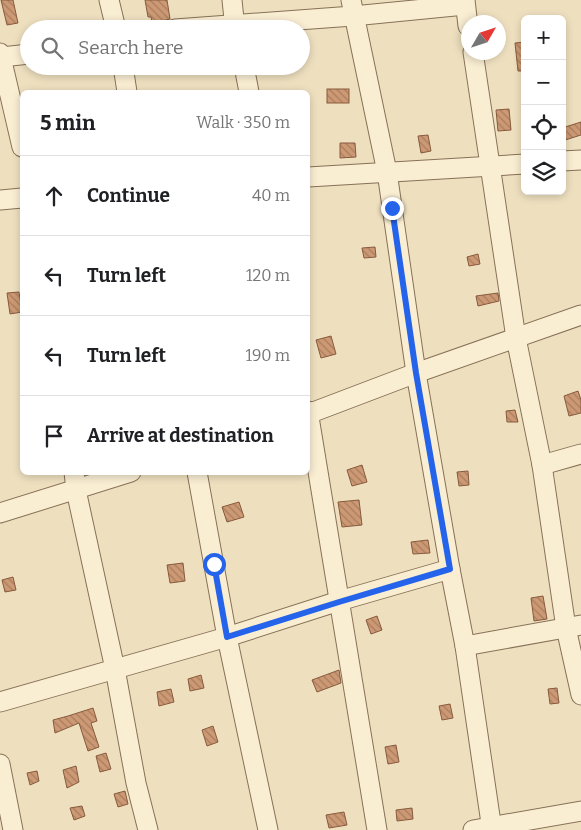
<!DOCTYPE html>
<meta charset="utf-8">
<style>
:root{--surface:#fff;--page:#f6f6f6;--text:#202124;--muted:#757577;--line:#e0e0e0}
body{margin:0;font-family:Bitter,serif;background:var(--page);color:var(--text)}
.controls{position:absolute;right:15px;top:15px;display:grid;overflow:hidden;border-radius:8px;box-shadow:0 2px 8px #0003}
.controls button{width:45px;height:45px;display:grid;place-items:center;padding:0;border:0;border-bottom:1px solid var(--line);background:var(--surface);color:var(--text);font:25px sans-serif}
.compass{position:absolute;left:461px;top:15px;width:45px;height:45px;border-radius:50%;background:var(--surface);box-shadow:0 2px 8px #0003;rotate:51deg}
.stop{position:absolute;width:15px;height:15px;margin:-11px;border:4px solid #2563eb;border-radius:50%;background:#fff}
.stop.end{background:#2563eb;border-color:#fff;box-shadow:0 1px 5px #0008}
.list{margin:0;padding:0;list-style:none}
h2{display:flex;justify-content:space-between;align-items:center;height:65px;margin:0;padding:0 20px;font-size:21px}
h2 small{font-size:16px;font-weight:400;color:var(--muted)}
.list li{display:grid;grid-template-columns:32px 1fr auto;gap:15px;align-items:center;box-sizing:border-box;height:80px;padding:0 20px;border-top:1px solid var(--line)}
.list b{display:block;font-size:19px;white-space:nowrap}
.list em{font-size:16px;font-style:normal;color:var(--muted)}
.icon{flex:none;width:28px;height:28px;fill:none;stroke:currentColor;stroke-width:2;stroke-linecap:round;stroke-linejoin:round}
.map{position:relative;flex:none;width:581px;height:830px;overflow:hidden}
.search{position:absolute;background:var(--surface);box-shadow:0 2px 8px #0003;left:20px;top:20px;width:290px;height:55px;display:flex;align-items:center;gap:12px;box-sizing:border-box;padding:0 18px;border-radius:28px;color:var(--muted);font-size:19px}
.panel{position:absolute;background:var(--surface);box-shadow:0 2px 8px #0003;left:20px;top:90px;width:290px;height:385px;border-radius:8px}
.map>svg:first-child{display:block}
.building{fill:url(#building-back-hatch);stroke:#875a3d}
.lines{fill:none;stroke-linecap:round;stroke-linejoin:round}
.minor-casing{stroke:#877157;stroke-width:21}
.minor{stroke:#f9edd2;stroke-width:19}
.route{stroke:#2563eb;stroke-width:6}
</style>
<div class="map">
<svg width="581" height="830" viewBox="0 0 581 830">
<defs>
<pattern id="building-back-hatch" width="6" height="6" patternUnits="userSpaceOnUse" patternTransform="scale(1.25)"><rect width="6" height="6" fill="#cd9974"/><path d="M-1 5l2 2M0 0l6 6M5-1l2 2" fill="none" stroke="#a77d5e"/></pattern>
</defs>
<rect width="100%" height="100%" fill="#eee0bf"/>
<g class="building">
<polygon points="1,0 13,0 18,23 7,25"/>
<polygon points="145,0 167,0 170,19 152,23 151,17 148,17"/>
<polygon points="525,42 525,71 518,71 515,43"/>
<rect x="327" y="89" width="22" height="14"/>
<polygon points="509,109 511,130 498,131 496,110"/>
<polygon points="581,122 581,135 562,141 562,128"/>
<polygon points="428,135 431,151 421,153 418,136"/>
<polygon points="340,143 355,143 356,157 340,158"/>
<polygon points="375,247 376,257 364,258 362,248"/>
<polygon points="478,254 480,264 469,266 467,257"/>
<polygon points="19,292 22,312 10,314 7,293"/>
<polygon points="498,293 499,301 478,306 476,296"/>
<polygon points="331,336 336,354 321,358 316,340"/>
<polygon points="578,391 581,400 581,413 569,416 564,396"/>
<polygon points="515,410 518,422 507,422 506,411"/>
<polygon points="362,465 367,482 352,486 347,470"/>
<polygon points="468,471 469,485 459,486 457,472"/>
<polygon points="359,500 362,525 342,527 338,502"/>
<polygon points="239,502 244,517 227,522 222,507"/>
<polygon points="428,540 430,553 413,554 411,542"/>
<polygon points="183,563 185,581 170,583 167,565"/>
<polygon points="13,577 16,590 5,592 2,580"/>
<polygon points="543,596 547,619 534,621 531,598"/>
<polygon points="377,616 382,630 371,634 366,620"/>
<polygon points="339,670 341,683 317,692 312,680"/>
<polygon points="201,675 204,688 190,691 188,679"/>
<polygon points="557,688 559,703 550,704 548,689"/>
<polygon points="171,689 174,702 159,706 157,692"/>
<polygon points="450,704 453,718 442,720 439,706"/>
<polygon points="93,708 97,721 91,723 99,747 88,751 79,723 55,733 53,720 68,716"/>
<polygon points="213,726 218,742 207,746 202,730"/>
<polygon points="396,745 399,762 388,764 385,747"/>
<polygon points="106,753 111,769 100,772 96,756"/>
<polygon points="76,766 79,782 67,788 63,770"/>
<polygon points="37,771 39,781 30,785 27,773"/>
<polygon points="125,791 128,804 118,807 114,794"/>
<polygon points="82,806 85,816 74,820 70,808"/>
<polygon points="412,808 413,819 397,821 396,810"/>
<polygon points="344,812 347,825 329,828 326,815"/>
</g>
<g class="lines">
<defs>
<g id="minor">
<polyline points="109,0 116,29"/>
<polyline points="232,0 235,29"/>
<polyline points="351,0 387,172 416,373 450,569 465,646 492,830"/>
<polyline points="465,0 468,26"/>
<polyline points="175,29 353,16 465,5"/>
<polyline points="473,52 516,338 542,465 566,628 581,695"/>
<polyline points="0,53 22,147"/>
<polyline points="2,57 29,54"/>
<polyline points="123,66 127,92"/>
<polyline points="244,66 249,92"/>
<polyline points="562,161 581,160"/>
<polyline points="308,177 525,164"/>
<polyline points="0,200 22,198"/>
<polyline points="308,411 377,830"/>
<polyline points="308,414 416,373 581,315"/>
<polyline points="542,465 581,454"/>
<polyline points="74,472 76,490 115,669 136,783 148,830"/>
<polyline points="197,472 227,637 268,830"/>
<polyline points="0,513 131,472"/>
<polyline points="465,646 581,625"/>
<polyline points="0,702 227,637 339,601 450,569"/>
<polyline points="0,764 13,830"/>
<polyline points="473,830 581,811"/>
</g>
</defs>
<use href="#minor" class="minor-casing"/>
<use href="#minor" class="minor"/>
</g>
<g class="lines">
<polyline class="route" points="214,564 227,637 339,602 450,569 416,373 392,208"/>
</g>
</svg>
<div class="controls">
<button>+</button>
<button>−</button>
<button><svg class="icon" aria-label="locate" viewBox="0 0 24 24"><circle cx="12" cy="12" r="6"/><path d="M12 2v4M12 18v4M2 12h4M18 12h4"/></svg></button>
<button><svg class="icon" aria-label="layers" viewBox="0 0 24 24"><path d="M12 4l9 5-9 5-9-5zM3 14l9 5 9-5"/></svg></button>
</div>
<svg class="compass" viewBox="-18 -18 36 36"><path d="M0-13l5 13h-10z" fill="#e53935"/><path d="M0 13l5-13h-10z" fill="#757577"/></svg>
<div class="stop" style="left:214px;top:564px"></div>
<div class="stop end" style="left:392px;top:208px"></div>
<div class="search"><svg class="icon" aria-label="search" viewBox="0 0 24 24"><circle cx="10" cy="10" r="6"/><path d="M15 15l6 6"/></svg>Search here</div>
<section class="panel">
<h2>5 min<small>Walk · 350 m</small></h2>
<ul class="list">
<li><svg class="icon" aria-label="ahead" viewBox="0 0 24 24"><path d="M12 20V5M6 11l6-6 6 6"/></svg><div><b>Continue</b></div><em>40 m</em></li>
<li><svg class="icon" aria-label="left" viewBox="0 0 24 24"><path d="M17 20v-9H6M10 6l-5 5 5 5"/></svg><div><b>Turn left</b></div><em>120 m</em></li>
<li><svg class="icon" aria-label="left" viewBox="0 0 24 24"><path d="M17 20v-9H6M10 6l-5 5 5 5"/></svg><div><b>Turn left</b></div><em>190 m</em></li>
<li><svg class="icon" aria-label="arrive" viewBox="0 0 24 24"><path d="M6 21V4h12l-3 4 3 4H6"/></svg><div><b>Arrive at destination</b></div></li>
</ul>
</section>
</div>
